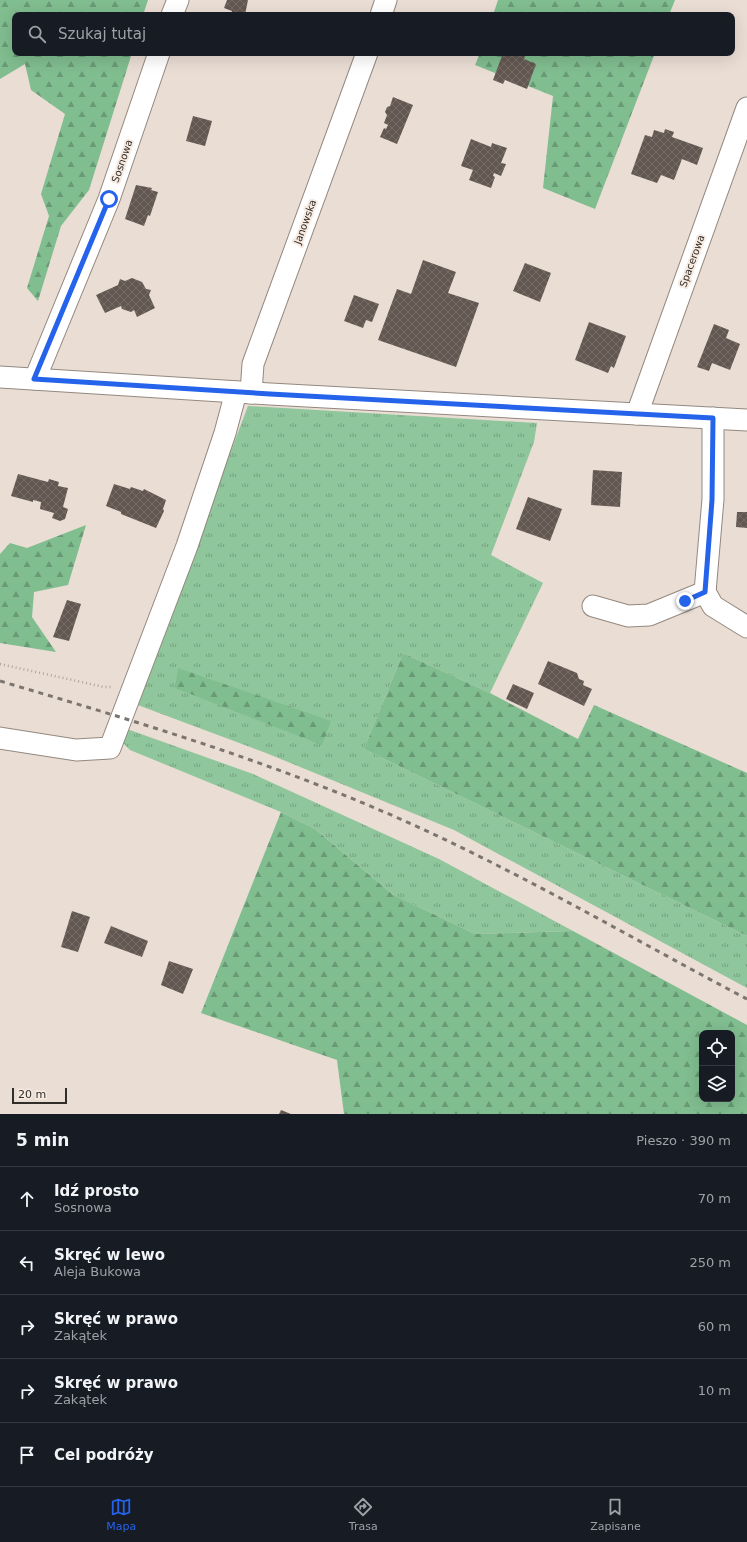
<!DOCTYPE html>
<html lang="pl">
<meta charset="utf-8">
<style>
:root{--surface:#171b24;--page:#20242c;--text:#f1f3f6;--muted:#9ea1a6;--line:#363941;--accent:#2563eb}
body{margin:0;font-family:"DejaVu Sans",sans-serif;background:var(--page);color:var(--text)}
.controls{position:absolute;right:12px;bottom:12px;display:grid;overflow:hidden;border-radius:8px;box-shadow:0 4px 16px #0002}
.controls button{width:36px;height:36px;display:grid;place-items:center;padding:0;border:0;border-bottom:1px solid var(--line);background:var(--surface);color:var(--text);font:20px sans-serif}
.scale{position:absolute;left:12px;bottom:10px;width:55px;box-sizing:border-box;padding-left:4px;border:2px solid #312d29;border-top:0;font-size:11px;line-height:14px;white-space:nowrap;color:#312d29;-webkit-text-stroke:3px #f7eae1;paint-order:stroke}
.stop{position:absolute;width:12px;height:12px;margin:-9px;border:3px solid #2563eb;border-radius:50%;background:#fff}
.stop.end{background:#2563eb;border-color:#fff;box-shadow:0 1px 4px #0008}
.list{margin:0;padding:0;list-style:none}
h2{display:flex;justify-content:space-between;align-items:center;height:52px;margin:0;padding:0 16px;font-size:17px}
h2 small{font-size:13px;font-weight:400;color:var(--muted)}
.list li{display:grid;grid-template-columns:26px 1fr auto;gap:12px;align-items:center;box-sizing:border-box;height:64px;padding:0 16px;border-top:1px solid var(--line)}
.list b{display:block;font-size:15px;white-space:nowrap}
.list p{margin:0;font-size:13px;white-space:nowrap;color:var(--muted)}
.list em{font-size:13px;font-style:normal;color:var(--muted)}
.icon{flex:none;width:22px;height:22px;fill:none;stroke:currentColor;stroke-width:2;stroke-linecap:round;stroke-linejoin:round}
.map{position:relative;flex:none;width:747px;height:1114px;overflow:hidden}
.search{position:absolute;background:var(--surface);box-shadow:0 4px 16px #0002;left:12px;right:12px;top:12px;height:44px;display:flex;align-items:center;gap:10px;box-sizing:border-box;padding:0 14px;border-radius:8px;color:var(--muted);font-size:15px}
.sheet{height:372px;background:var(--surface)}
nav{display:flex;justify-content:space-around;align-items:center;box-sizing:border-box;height:56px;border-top:1px solid var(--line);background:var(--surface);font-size:11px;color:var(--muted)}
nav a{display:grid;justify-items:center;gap:2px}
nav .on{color:var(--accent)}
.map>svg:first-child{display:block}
.grass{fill:url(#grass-tufts)}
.forest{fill:url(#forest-firs);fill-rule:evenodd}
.building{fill:url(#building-cross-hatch)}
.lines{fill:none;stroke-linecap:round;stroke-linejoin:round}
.minor-casing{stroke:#93887f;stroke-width:23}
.path{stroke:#ada39b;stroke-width:2.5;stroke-dasharray:1 3;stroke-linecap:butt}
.minor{stroke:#fff;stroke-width:21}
.rail{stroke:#7c756f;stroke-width:3;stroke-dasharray:5 5;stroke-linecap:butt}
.route{stroke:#2563eb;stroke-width:5}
.labels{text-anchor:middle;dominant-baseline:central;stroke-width:4;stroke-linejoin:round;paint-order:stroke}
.street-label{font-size:10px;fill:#312d29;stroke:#f7eae1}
</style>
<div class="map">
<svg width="747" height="1114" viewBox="0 0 747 1114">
<defs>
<pattern id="grass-tufts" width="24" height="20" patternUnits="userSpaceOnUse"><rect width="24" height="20" fill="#8fc69c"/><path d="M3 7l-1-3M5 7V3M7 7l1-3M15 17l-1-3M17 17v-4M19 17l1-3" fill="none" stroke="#75a17f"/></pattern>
<pattern id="forest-firs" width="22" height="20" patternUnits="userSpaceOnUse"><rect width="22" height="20" fill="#80bd8f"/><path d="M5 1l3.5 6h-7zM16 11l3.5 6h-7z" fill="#699a75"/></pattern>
<pattern id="building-cross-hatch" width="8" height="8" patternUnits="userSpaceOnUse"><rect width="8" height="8" fill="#635851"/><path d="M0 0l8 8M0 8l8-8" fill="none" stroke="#766d67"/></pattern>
</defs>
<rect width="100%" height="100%" fill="#eaddd4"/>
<g class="grass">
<polygon points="248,406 537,423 534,442 491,555 543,583 490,693 403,653 364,749 747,936 747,988 454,830 266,753 135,704"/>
<polygon points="127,729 253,774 439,859 573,931 475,934 392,894 315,829 281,812 130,750 122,742"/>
</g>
<g class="forest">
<polygon points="0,0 148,0 143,15 15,15 15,53 132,53 89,190 61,226 38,301 27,288 49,216 41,194 65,114 31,90 25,64 0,79"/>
<polygon points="498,0 675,0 669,15 493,15"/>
<polygon points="480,53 655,53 595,209 543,188 553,96 475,65"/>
<polygon points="86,525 68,585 34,592 32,617 56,652 0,643 0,554 10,543 27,548"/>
<polygon points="403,653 490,693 578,739 594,705 747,773 747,936 364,749"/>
<polygon points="178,668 331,721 322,745 175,688"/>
<path d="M281,812L315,829L392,894L475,934L573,931L747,1025V1114H344L337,1060L201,1013ZM702,1033H732V1099H702Z"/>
</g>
<g class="building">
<polygon points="227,0 248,0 245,15 231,15 232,11 224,8"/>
<polygon points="503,53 520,53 525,55 524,59 536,64 527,89 505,80 503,84 493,80"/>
<polygon points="393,97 413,105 397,144 380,137 384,128 386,129 388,125 384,123 387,115 385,112 387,107 390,106"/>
<polygon points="193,116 212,121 205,146 186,141"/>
<polygon points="665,129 674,132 672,137 703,148 697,165 682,159 674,180 661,175 657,183 631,174 645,135 652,137 654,130 664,133"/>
<polygon points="471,139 491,147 492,143 507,148 501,163 506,164 501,176 494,173 493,176 495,177 491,188 469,180 473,170 461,166"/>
<polygon points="136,185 152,188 151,190 158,192 150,216 148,215 144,226 125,219"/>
<polygon points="423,260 456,272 448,293 479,303 456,367 378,340 397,289 411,294"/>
<polygon points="525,263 551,273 540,302 513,291"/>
<polygon points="132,278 142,282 146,289 151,290 149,295 155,308 137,317 134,310 131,312 122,309 121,306 105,313 96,295 118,285 120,279 125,281"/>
<polygon points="354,295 379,304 372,322 366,320 363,328 344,321"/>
<polygon points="589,322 626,336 614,368 611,366 608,373 575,360"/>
<polygon points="714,324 729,330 726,338 740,344 730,370 712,363 709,371 697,367"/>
<polygon points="593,470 622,472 620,507 591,505"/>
<polygon points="18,474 48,482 49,479 59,482 58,486 68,488 63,507 68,509 65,519 60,521 52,518 54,513 40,509 41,502 33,500 33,502 11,496"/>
<polygon points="114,484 130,489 131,487 143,491 144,489 166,500 163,509 164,511 156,528 121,514 121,512 106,506"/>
<polygon points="528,497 562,509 550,541 516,529"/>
<polygon points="737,512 747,512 747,528 736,527"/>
<polygon points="67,600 81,604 69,641 53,637"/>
<polygon points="548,661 577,673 579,679 584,681 583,685 592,689 584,706 538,684"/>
<polygon points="513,684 534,693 527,709 506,699"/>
<polygon points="72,911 90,917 78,952 61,947"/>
<polygon points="111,926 148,941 142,957 104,943"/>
<polygon points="169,961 193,969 183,994 161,985"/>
<polygon points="281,1110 291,1114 279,1114"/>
</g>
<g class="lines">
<defs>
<g id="minor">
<polyline points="172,15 178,0"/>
<polyline points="381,15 386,0"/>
<polyline points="0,377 270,394 747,420"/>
<polyline points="35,379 109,199 159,53"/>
<polyline points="251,393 253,364 367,53"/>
<polyline points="637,414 747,108"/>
<polyline points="705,592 713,606 747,627"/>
<polyline points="593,606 628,616 649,615 705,592 713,499 713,418"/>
<polyline points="0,738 76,750 110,748 187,546 225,433 236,392"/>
</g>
</defs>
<use href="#minor" class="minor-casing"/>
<polyline class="path" points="0,664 104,687 113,687"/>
<use href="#minor" class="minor"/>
<path class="rail" d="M0,681C135,721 269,761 398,818C518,871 631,938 747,999"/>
</g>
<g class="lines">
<polyline class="route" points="109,199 34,379 270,394 713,418 712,500 705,592 685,601"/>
</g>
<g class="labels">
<g class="street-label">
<text transform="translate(122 161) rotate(-71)">Sosnowa</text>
<text transform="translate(305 222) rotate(-70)">Janowska</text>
<text transform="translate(692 261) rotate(-70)">Spacerowa</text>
</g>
</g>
</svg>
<div class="controls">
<button><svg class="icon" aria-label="locate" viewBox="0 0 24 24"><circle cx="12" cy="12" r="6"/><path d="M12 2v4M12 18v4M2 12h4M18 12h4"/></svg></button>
<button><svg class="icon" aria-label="layers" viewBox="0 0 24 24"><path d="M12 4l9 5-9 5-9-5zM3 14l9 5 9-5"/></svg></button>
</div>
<div class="scale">20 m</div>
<div class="stop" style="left:109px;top:199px"></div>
<div class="stop end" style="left:685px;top:601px"></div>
<div class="search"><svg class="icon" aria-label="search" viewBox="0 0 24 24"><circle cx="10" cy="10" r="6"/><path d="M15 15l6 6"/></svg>Szukaj tutaj</div>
</div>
<section class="sheet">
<h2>5 min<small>Pieszo · 390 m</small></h2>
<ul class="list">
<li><svg class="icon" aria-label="ahead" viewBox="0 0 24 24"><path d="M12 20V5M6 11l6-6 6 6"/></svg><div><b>Idź prosto</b><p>Sosnowa</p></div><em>70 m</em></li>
<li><svg class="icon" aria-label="left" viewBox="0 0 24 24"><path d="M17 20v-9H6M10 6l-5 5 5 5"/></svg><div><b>Skręć w lewo</b><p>Aleja Bukowa</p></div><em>250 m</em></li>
<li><svg class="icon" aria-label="right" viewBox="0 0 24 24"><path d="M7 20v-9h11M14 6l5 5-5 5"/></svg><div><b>Skręć w prawo</b><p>Zakątek</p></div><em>60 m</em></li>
<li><svg class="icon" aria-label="right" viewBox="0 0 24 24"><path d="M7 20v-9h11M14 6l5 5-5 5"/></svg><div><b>Skręć w prawo</b><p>Zakątek</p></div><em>10 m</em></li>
<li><svg class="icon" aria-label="arrive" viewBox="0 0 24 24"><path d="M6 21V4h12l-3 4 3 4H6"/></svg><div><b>Cel podróży</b></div></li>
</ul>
</section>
<nav>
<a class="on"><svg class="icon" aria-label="map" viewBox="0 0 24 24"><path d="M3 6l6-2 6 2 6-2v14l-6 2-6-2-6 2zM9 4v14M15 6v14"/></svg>Mapa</a>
<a><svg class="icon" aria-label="directions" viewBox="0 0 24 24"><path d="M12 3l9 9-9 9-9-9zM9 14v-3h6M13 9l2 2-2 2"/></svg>Trasa</a>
<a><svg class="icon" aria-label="saved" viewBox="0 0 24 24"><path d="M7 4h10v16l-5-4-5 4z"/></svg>Zapisane</a>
</nav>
